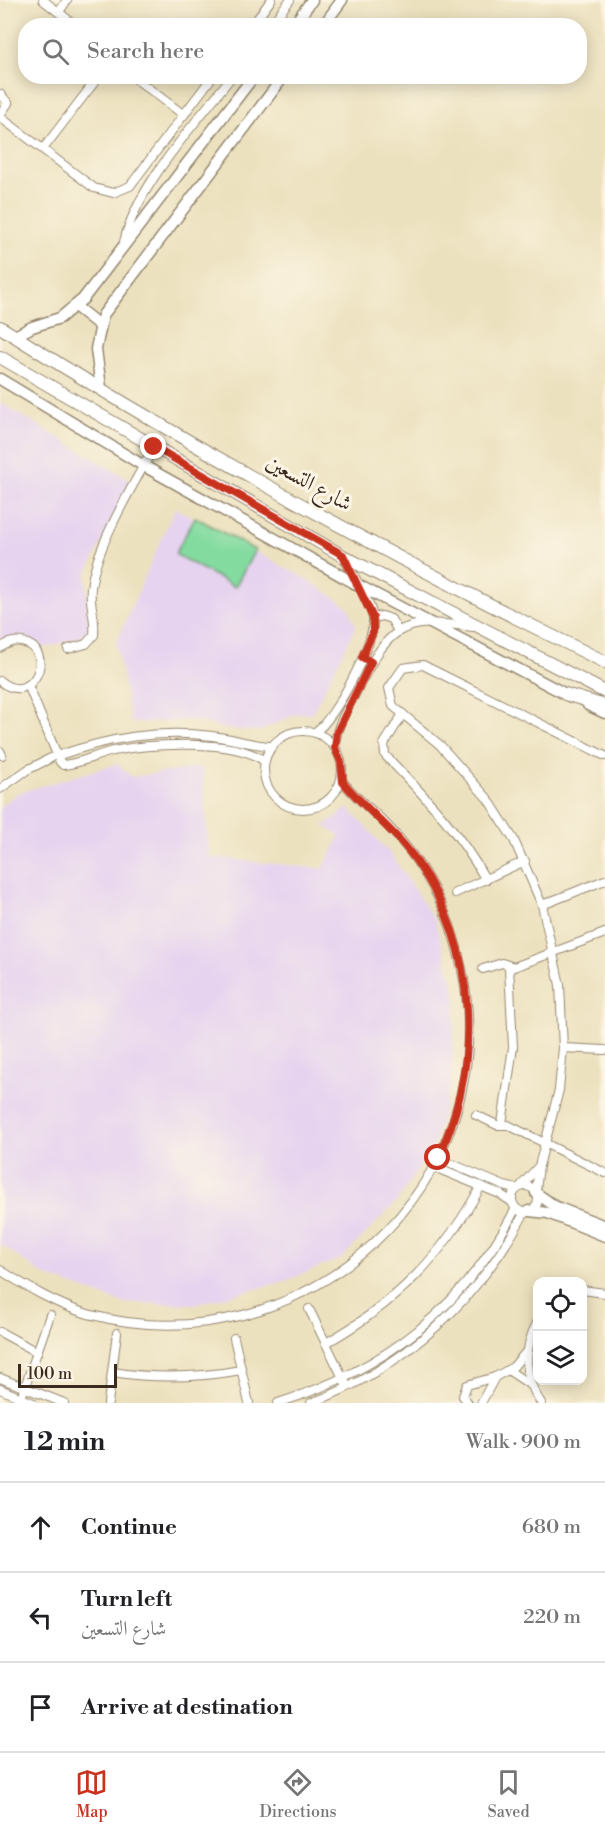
<!DOCTYPE html>
<meta charset="utf-8">
<style>
:root{--surface:#fff;--page:#f6f6f6;--text:#202124;--muted:#757577;--line:#e0e0e0;--accent:#c8321e}
body{margin:0;font-family:"Libre Bodoni",Amiri,serif;background:var(--page);color:var(--text)}
.controls{position:absolute;right:18px;bottom:18px;display:grid;overflow:hidden;border-radius:12px;box-shadow:0 3px 15px #0003}
.controls button{width:54px;height:54px;display:grid;place-items:center;padding:0;border:0;border-bottom:2px solid var(--line);background:var(--surface);color:var(--text);font:30px sans-serif}
.scale{position:absolute;left:18px;bottom:15px;width:99px;box-sizing:border-box;padding-left:6px;border:3px solid #3b2a1e;border-top:0;font-size:16px;line-height:21px;white-space:nowrap;color:#3b2a1e;-webkit-text-stroke:4px #fcf5e5;paint-order:stroke}
.stop{position:absolute;width:18px;height:18px;margin:-14px;border:4px solid #c8321e;border-radius:50%;background:#fff}
.stop.end{background:#c8321e;border-color:#fff;box-shadow:0 2px 6px #0008}
.list{margin:0;padding:0;list-style:none}
h2{display:flex;justify-content:space-between;align-items:center;height:78px;margin:0;padding:0 24px;font-size:26px}
h2 small{font-size:20px;font-weight:400;color:var(--muted)}
.list li{display:grid;grid-template-columns:39px 1fr auto;gap:18px;align-items:center;box-sizing:border-box;height:90px;padding:0 24px;border-top:2px solid var(--line)}
.list b{display:block;font-size:22px;white-space:nowrap}
.list p{margin:0;font-size:20px;white-space:nowrap;color:var(--muted)}
.list em{font-size:20px;font-style:normal;color:var(--muted)}
.icon{flex:none;width:33px;height:33px;fill:none;stroke:currentColor;stroke-width:2;stroke-linecap:round;stroke-linejoin:round}
.map{position:relative;flex:none;width:605px;height:1403px;overflow:hidden}
.search{position:absolute;background:var(--surface);box-shadow:0 3px 15px #0003;left:18px;right:18px;top:18px;height:66px;display:flex;align-items:center;gap:15px;box-sizing:border-box;padding:0 21px;border-radius:24px;color:var(--muted);font-size:22px}
.sheet{height:348px;background:var(--surface)}
nav{display:flex;justify-content:space-around;align-items:center;box-sizing:border-box;height:84px;border-top:2px solid var(--line);background:var(--surface);font-size:16px;color:var(--muted)}
nav a{display:grid;justify-items:center;gap:3px}
nav .on{color:var(--accent)}
.map>svg:first-child{display:block}
.built{fill:#e6d3f0}
.green{fill:#84dba0;stroke:#60825f;stroke-width:1.5}
.lines{fill:none;stroke-linecap:round;stroke-linejoin:round}
.minor-casing{stroke:#94866e;stroke-width:10}
.tertiary-casing{stroke:#94866e;stroke-width:13}
.primary-casing{stroke:#94866e;stroke-width:14}
.minor{stroke:#fff;stroke-width:8}
.tertiary{stroke:#fff;stroke-width:10}
.primary{stroke:#fff;stroke-width:12}
.route{stroke:#c8321e;stroke-width:8}
.labels{text-anchor:middle;dominant-baseline:central;stroke-width:6;stroke-linejoin:round;paint-order:stroke}
.street-label{font-size:22px;fill:#3b2a1e;stroke:#fcf5e5}
</style>
<div class="map">
<svg width="605" height="1403" viewBox="0 0 605 1403">
<rect width="100%" height="100%" fill="#fcf5e5"/>
<filter id="ink" filterUnits="userSpaceOnUse"><feTurbulence type="fractalNoise" baseFrequency=".0167" numOctaves="2"/><feDisplacementMap in="SourceGraphic" scale="12" xChannelSelector="R" yChannelSelector="G"/><feConvolveMatrix kernelMatrix="1 2 1 2 8 2 1 2 1" color-interpolation-filters="sRGB"/></filter>
<filter id="wash" filterUnits="userSpaceOnUse"><feTurbulence type="fractalNoise" baseFrequency=".008" numOctaves="4" result="noise"/><feDisplacementMap in="SourceGraphic" scale="24" xChannelSelector="R" yChannelSelector="G"/><feGaussianBlur stdDeviation="1.35" result="paint"/><feColorMatrix in="noise" values="0 0 0 0 0 0 0 0 0 0 0 0 0 0 0 0 0 1.4 0 .05"/><feComposite in="paint" operator="in"/></filter>
<g filter="url(#wash)">
<rect width="100%" height="100%" fill="#ece1be"/>
<g class="built">
<polygon points="0,403 131,481 86,575 89,634 45,648 24,636 0,639"/>
<polygon points="175,508 308,580 348,607 356,627 312,713 296,714 260,731 226,729 192,720 131,723 116,643"/>
<polygon points="117,764 132,777 202,767 209,857 323,869 340,836 324,826 348,808 389,852 435,921 456,993 451,1081 434,1145 398,1200 342,1258 285,1281 197,1304 123,1303 45,1276 0,1244 0,807 18,793"/>
</g>
<polygon class="green" points="195,517 255,550 235,587 175,554"/>
</g>
<g filter="url(#ink)">
<g class="lines">
<defs>
<g id="minor">
<polyline points="43,0 76,26"/>
<polyline points="59,12 67,0"/>
<polyline points="252,26 271,0"/>
<polyline points="270,26 290,0"/>
<polyline points="136,79 184,115"/>
<polyline points="0,94 8,103 0,115"/>
<polyline points="0,117 94,188 113,193 130,186 213,76"/>
<polyline points="43,149 99,76"/>
<path d="M124,242C137,185 196,123 232,76"/>
<polyline points="373,618 382,616 391,619 398,631"/>
<path d="M0,648C7,643 14,640 22,642C58,650 33,708 0,681"/>
<path d="M68,649L86,644L94,635C96,619 89,604 91,588C96,545 133,486 154,447"/>
<path d="M28,685L60,762L63,765C79,764 96,755 113,751C148,744 235,738 264,761"/>
<path d="M403,714L384,744L385,755C427,799 455,826 486,880"/>
<circle cx="303" cy="770" r="39"/>
<path d="M315,732C334,721 376,641 373,619C371,600 352,575 344,557"/>
<path d="M335,748C335,727 347,710 356,692C389,628 398,616 473,627"/>
<polyline points="0,751 2,755"/>
<path d="M57,756C108,738 158,729 212,736C232,738 251,745 271,746"/>
<polyline points="0,789 27,770 51,758"/>
<polyline points="455,893 525,861"/>
<polyline points="542,905 605,880"/>
<polyline points="483,969 502,963 514,967 605,933"/>
<polyline points="563,1048 605,1050"/>
<polyline points="476,1115 497,1125 508,1125 605,1173"/>
<polyline points="502,1124 513,1047 509,967"/>
<polyline points="438,1158 504,1186 517,1189"/>
<polyline points="434,1167 500,1194 512,1202"/>
<circle cx="525" cy="1199" r="13"/>
<polyline points="520,1187 538,1167"/>
<polyline points="536,1191 539,1166 559,1090 563,1048 560,985 542,905 514,840 488,799 440,745 393,706 389,688 403,668 423,665 605,756"/>
<path d="M0,1270C27,1287 57,1305 88,1314C302,1372 510,1185 461,965C450,911 423,860 384,822C370,808 352,795 341,779"/>
<polyline points="582,1290 605,1293"/>
<polyline points="309,1309 346,1384"/>
<path d="M538,1321C523,1348 523,1377 541,1403"/>
<polyline points="0,1332 37,1352"/>
<polyline points="234,1338 249,1403"/>
<path d="M326,1343C394,1305 444,1255 481,1186"/>
<polyline points="508,1370 529,1384"/>
<path d="M112,1372C156,1379 197,1378 241,1370"/>
<polyline points="495,1377 513,1367 526,1352"/>
<polyline points="0,1378 64,1403"/>
<polyline points="0,1389 33,1403"/>
<polyline points="21,1398 50,1315"/>
<polyline points="108,1403 117,1333"/>
<path d="M278,1403C386,1369 463,1309 516,1208"/>
<path d="M311,1403C405,1368 478,1300 525,1212"/>
<polyline points="468,1403 463,1396 467,1385 495,1377 481,1403"/>
</g>
<g id="tertiary">
<polyline points="293,26 312,0"/>
<polyline points="323,26 342,0"/>
<polyline points="75,306 99,325"/>
<polyline points="15,336 32,327 60,318 83,299 254,76"/>
<polyline points="0,379 144,466 356,584 571,697"/>
<polyline points="101,388 96,349 103,315 284,76"/>
<polyline points="588,705 605,713"/>
<polyline points="536,1193 556,1207 605,1226"/>
<polyline points="529,1211 548,1213 605,1236"/>
</g>
<g id="primary">
<path d="M0,327C194,450 398,561 605,662"/>
<polyline points="0,357 343,556 605,692"/>
<polyline points="565,694 605,706"/>
</g>
</defs>
<use href="#minor" class="minor-casing"/>
<use href="#tertiary" class="tertiary-casing"/>
<use href="#primary" class="primary-casing"/>
<use href="#minor" class="minor"/>
<use href="#tertiary" class="tertiary"/>
<use href="#primary" class="primary"/>
</g>
</g>
<g class="lines" filter="url(#ink)">
<path class="route" d="M154,447L343,555L373,618V632L362,657L371,662L337,732L335,748L341,762L343,782C366,810 396,831 417,862C478,949 482,1064 438,1158"/>
</g>
<g class="labels">
<g class="street-label">
<text transform="translate(309 483) rotate(29)">شارع التسعين</text>
</g>
</g>
</svg>
<div class="controls">
<button><svg class="icon" aria-label="locate" viewBox="0 0 24 24"><circle cx="12" cy="12" r="6"/><path d="M12 2v4M12 18v4M2 12h4M18 12h4"/></svg></button>
<button><svg class="icon" aria-label="layers" viewBox="0 0 24 24"><path d="M12 4l9 5-9 5-9-5zM3 14l9 5 9-5"/></svg></button>
</div>
<div class="scale">100 m</div>
<div class="stop" style="left:438px;top:1158px"></div>
<div class="stop end" style="left:154px;top:447px"></div>
<div class="search"><svg class="icon" aria-label="search" viewBox="0 0 24 24"><circle cx="10" cy="10" r="6"/><path d="M15 15l6 6"/></svg>Search here</div>
</div>
<section class="sheet">
<h2>12 min<small>Walk · 900 m</small></h2>
<ul class="list">
<li><svg class="icon" aria-label="ahead" viewBox="0 0 24 24"><path d="M12 20V5M6 11l6-6 6 6"/></svg><div><b>Continue</b></div><em>680 m</em></li>
<li><svg class="icon" aria-label="left" viewBox="0 0 24 24"><path d="M17 20v-9H6M10 6l-5 5 5 5"/></svg><div><b>Turn left</b><p>شارع التسعين</p></div><em>220 m</em></li>
<li><svg class="icon" aria-label="arrive" viewBox="0 0 24 24"><path d="M6 21V4h12l-3 4 3 4H6"/></svg><div><b>Arrive at destination</b></div></li>
</ul>
</section>
<nav>
<a class="on"><svg class="icon" aria-label="map" viewBox="0 0 24 24"><path d="M3 6l6-2 6 2 6-2v14l-6 2-6-2-6 2zM9 4v14M15 6v14"/></svg>Map</a>
<a><svg class="icon" aria-label="directions" viewBox="0 0 24 24"><path d="M12 3l9 9-9 9-9-9zM9 14v-3h6M13 9l2 2-2 2"/></svg>Directions</a>
<a><svg class="icon" aria-label="saved" viewBox="0 0 24 24"><path d="M7 4h10v16l-5-4-5 4z"/></svg>Saved</a>
</nav>
